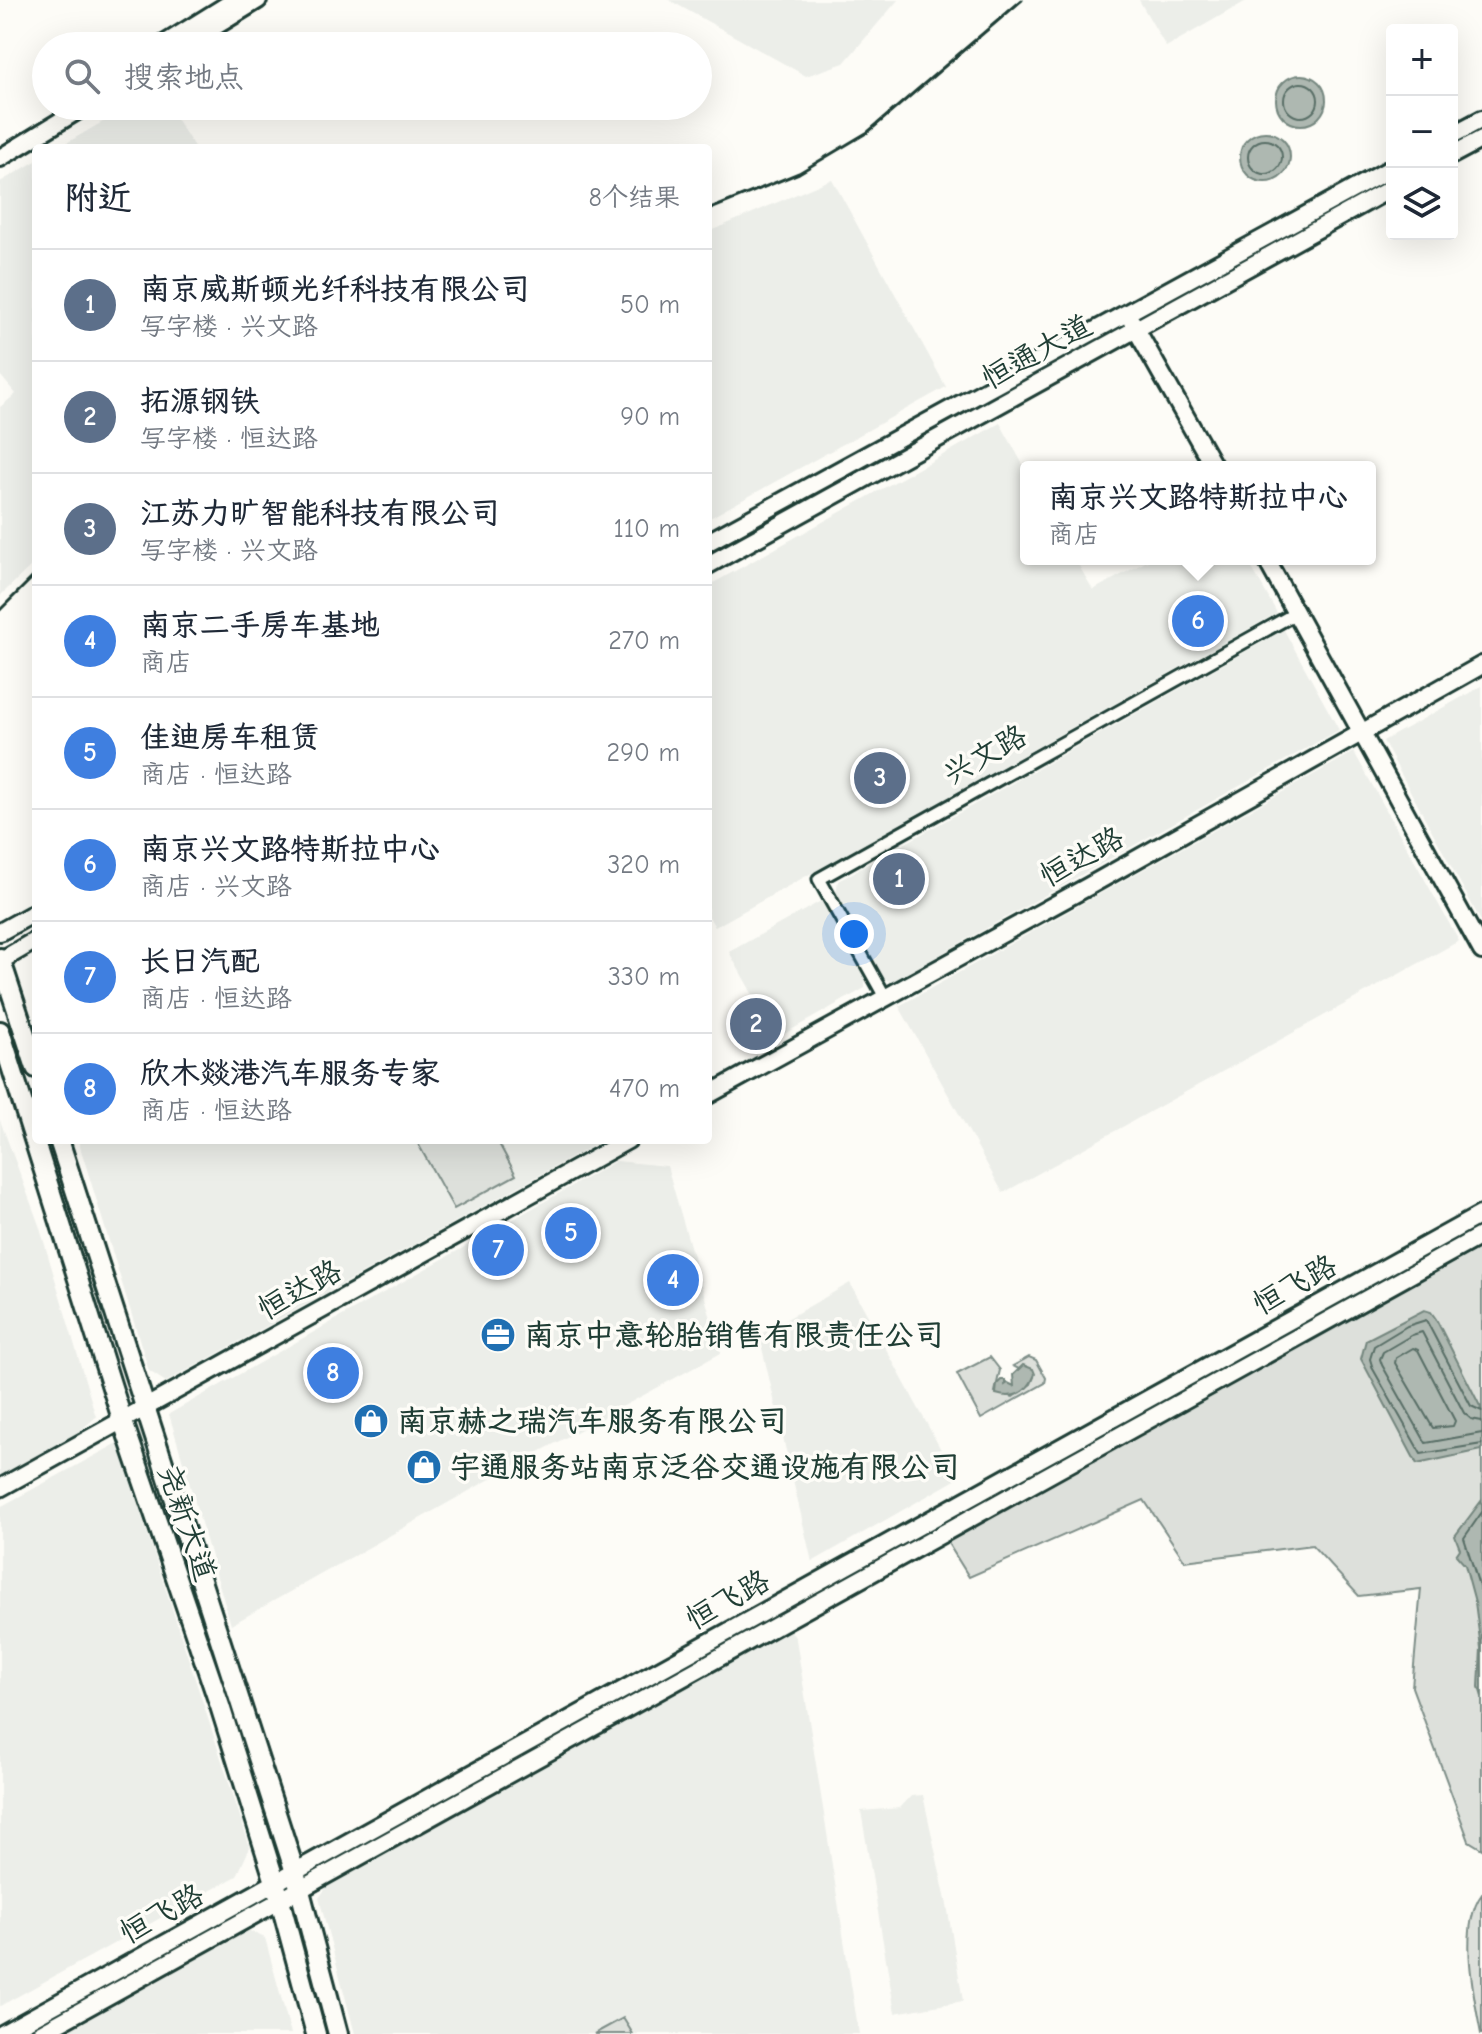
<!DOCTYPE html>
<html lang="zh">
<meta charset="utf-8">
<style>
:root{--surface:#fff;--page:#f2f2f3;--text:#1f2937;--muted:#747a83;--line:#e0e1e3;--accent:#db2777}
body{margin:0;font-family:"Comic Neue","LXGW WenKai TC",sans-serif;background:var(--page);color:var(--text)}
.controls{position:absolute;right:24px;top:24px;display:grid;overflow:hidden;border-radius:8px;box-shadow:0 8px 32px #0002}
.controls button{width:72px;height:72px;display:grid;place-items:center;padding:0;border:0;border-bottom:2px solid var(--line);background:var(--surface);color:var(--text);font:40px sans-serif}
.you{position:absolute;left:854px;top:934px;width:28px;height:28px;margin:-20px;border:6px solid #fff;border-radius:50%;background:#1a73e8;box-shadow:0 0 0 12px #1a73e833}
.badge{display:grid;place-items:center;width:52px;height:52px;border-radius:50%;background:var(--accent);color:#fff;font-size:26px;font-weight:700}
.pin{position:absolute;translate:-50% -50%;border:4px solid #fff;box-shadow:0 2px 8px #0006}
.popup{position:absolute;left:1020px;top:461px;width:356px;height:104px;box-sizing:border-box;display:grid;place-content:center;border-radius:8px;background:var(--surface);filter:drop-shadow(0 2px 6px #0005);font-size:26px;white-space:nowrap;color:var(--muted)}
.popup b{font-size:30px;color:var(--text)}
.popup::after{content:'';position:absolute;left:50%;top:100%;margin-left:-16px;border:16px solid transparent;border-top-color:var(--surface)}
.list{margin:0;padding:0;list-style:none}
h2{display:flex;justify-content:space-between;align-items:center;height:104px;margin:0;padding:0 32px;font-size:34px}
h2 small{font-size:26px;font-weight:400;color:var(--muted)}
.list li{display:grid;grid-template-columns:52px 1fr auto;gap:24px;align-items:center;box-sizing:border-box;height:112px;padding:0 32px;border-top:2px solid var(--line)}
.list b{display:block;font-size:30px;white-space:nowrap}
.list p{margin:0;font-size:26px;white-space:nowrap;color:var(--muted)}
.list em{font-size:26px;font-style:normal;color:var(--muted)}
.icon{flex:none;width:44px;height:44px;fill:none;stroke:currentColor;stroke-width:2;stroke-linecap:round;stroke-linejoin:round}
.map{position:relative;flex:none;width:1482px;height:2034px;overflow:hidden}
.search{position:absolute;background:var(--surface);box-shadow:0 8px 32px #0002;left:32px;top:32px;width:680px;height:88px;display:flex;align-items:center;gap:20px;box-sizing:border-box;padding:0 28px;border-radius:44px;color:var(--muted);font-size:30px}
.panel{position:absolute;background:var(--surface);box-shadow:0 8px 32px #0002;left:32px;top:144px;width:680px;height:1000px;border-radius:8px}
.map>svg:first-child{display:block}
.built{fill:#eceee9}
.green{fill:#dde0db;stroke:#7e8e88;stroke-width:2}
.water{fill:#aeb8b1;stroke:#75877f;stroke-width:2}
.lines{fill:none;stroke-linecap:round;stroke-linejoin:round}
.shore{stroke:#586e66;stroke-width:2}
.street-casing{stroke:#1f3d34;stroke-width:17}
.secondary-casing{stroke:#1f3d34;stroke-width:22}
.primary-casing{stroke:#1f3d34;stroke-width:24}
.street{stroke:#fdfcf7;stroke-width:11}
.secondary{stroke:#fdfcf7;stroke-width:16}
.primary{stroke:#fdfcf7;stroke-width:18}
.rail{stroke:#1f3d34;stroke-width:3}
.labels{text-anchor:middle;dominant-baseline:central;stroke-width:7;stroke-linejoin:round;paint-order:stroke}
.street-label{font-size:30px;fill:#1f3d34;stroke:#fdfcf7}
.poi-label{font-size:30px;font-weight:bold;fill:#1f3d34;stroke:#fdfcf7;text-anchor:start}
</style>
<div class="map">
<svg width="1482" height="2034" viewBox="0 0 1482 2034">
<rect width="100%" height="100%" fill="#fdfcf7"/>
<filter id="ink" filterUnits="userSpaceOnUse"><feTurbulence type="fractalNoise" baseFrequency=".0125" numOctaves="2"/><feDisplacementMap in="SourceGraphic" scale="16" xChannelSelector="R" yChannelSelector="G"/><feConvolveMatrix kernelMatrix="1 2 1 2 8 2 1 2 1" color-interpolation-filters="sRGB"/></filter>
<g filter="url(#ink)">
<g class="built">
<polygon points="669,0 898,0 844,63 806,76"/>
<polygon points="1139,0 1248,0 1166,47"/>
<polygon points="130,106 168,106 195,148 58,148"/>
<polygon points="36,161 36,561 0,596 0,407 16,394 0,375 0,182"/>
<polygon points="832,179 946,387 708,519 708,232"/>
<polygon points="1000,423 1026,470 1026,559 1075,559 1093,590 1151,559 1247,559 1277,613 715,927 708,915 708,586"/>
<polygon points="1284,630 1339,730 891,982 881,976 836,894 838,881"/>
<polygon points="1482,686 1482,923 1383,741"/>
<polygon points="1354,752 1459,941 1003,1193 899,1006"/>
<polygon points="821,901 865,978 865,988 777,1038 729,952"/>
<polygon points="0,1120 39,1225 96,1417 74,1436 0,1477"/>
<polygon points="78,1140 603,1140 166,1382 149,1371"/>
<polygon points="616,1161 667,1166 721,1353 508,1469 231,1625 169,1414"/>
<polygon points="850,1283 957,1479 812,1562 759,1335"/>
<polygon points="118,1443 250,1847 237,1876 0,2006 0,1507"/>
<polygon points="790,1629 796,1639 859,2034 355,2034 319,1898 330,1882 781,1631"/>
<polygon points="923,1795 947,1905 963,2001 895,2013 861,1811 900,1808 911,1796"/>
<polygon points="247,1930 265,1938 291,2034 59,2034"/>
</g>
<g class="green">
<polygon points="416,1140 497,1140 516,1175 454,1209"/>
<polygon points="1482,1246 1482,1849 1469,1841 1412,1687 1421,1589 1359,1596 1312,1545 1185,1561 1144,1500 969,1577 946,1540"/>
<polygon points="990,1357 1000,1370 995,1392 1013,1397 1031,1384 1034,1377 1013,1366 1029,1357 1036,1360 1046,1378 1045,1383 981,1419 957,1374"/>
<path d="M1482,1894V2034H1481C1474,1997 1458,1926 1482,1894Z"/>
<polygon points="623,2018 633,2034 594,2034"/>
</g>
<g class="water">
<circle cx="1301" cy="100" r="25"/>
<circle cx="1265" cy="157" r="25"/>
<polygon points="1424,1310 1431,1312 1436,1319 1482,1410 1482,1450 1417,1464 1361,1359 1366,1340"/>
<path d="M1023,1365L1033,1369L1035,1374C1028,1392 1016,1400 996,1394L997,1384L1001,1380H1005V1385L1008,1383L1014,1386L1013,1375Z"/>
<polygon points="1482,1500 1482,1697 1479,1687 1481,1648 1475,1602 1465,1565 1456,1555 1460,1549 1455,1536"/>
</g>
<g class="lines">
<g class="shore">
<circle cx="1301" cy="100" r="17"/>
<circle cx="1265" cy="157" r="17"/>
<polygon points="1413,1348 1418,1350 1455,1421 1453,1426 1433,1428 1395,1363 1396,1358"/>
<polyline points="1482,1411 1471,1406 1426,1320 1407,1326 1374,1346 1370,1359 1373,1369 1421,1454 1482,1444"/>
<polyline points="1482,1421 1471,1419 1464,1413 1422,1332 1412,1335 1383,1352 1380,1359 1382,1365 1426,1443 1482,1433"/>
<path d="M1482,1512L1464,1538C1470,1557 1476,1575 1482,1596"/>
</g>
<defs>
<polyline id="street" points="885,997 819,879 1296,613"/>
<g id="secondary">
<polyline points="161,46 235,0"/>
<polyline points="183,46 258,0"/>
<polyline points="1452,135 1482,119"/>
<polyline points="1452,155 1482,139"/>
<polyline points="0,158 85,106"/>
<polyline points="1132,322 1214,467"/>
<polyline points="708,542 1392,168"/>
<polyline points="1266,559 1482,951"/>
<polyline points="708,565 1392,188"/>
<polyline points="0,932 36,912"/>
<polyline points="0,961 36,940"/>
<polyline points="708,1095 1089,886 1482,665"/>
<polyline points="0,1488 628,1140"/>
<polyline points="2,2034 1482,1214"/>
<polyline points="39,2034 1482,1235"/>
</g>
<g id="primary">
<polyline points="0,958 36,1068"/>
<polyline points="0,1031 122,1419 220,1706 275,1882 316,2034"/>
<polyline points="59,1140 295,1872 338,2034"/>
</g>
</defs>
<use href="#street" class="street-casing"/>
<use href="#secondary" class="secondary-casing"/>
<use href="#primary" class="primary-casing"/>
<use href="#street" class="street"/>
<use href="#secondary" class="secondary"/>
<use href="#primary" class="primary"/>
<g class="rail">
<polyline points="708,210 799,173 868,132 1022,0"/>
<polyline points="0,610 36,574"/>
</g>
</g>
</g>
<defs>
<symbol id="office-disc" viewBox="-11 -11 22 22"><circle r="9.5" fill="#1f6fb2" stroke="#fdfcf7"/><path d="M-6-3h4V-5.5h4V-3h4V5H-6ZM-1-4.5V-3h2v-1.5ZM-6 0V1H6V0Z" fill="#fff"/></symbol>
<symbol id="shop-disc" viewBox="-11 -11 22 22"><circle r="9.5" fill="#1f6fb2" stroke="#fdfcf7"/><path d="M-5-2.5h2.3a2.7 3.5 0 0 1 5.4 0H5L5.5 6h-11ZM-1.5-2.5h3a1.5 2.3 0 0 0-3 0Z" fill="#fff"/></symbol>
</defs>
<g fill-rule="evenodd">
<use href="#office-disc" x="478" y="1315" width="40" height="40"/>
<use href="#shop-disc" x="351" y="1401" width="40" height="40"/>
<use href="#shop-disc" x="404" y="1447" width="40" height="40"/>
</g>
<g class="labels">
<g class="street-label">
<text transform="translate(1037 352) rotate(-29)">恒通大道</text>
<text transform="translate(985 755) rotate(-29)">兴文路</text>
<text transform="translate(1082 857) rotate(-29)">恒达路</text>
<text transform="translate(1295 1285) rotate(-29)">恒飞路</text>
<text transform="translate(300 1290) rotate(-29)">恒达路</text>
<text transform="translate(187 1523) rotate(71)">尧新大道</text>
<text transform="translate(728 1600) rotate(-29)">恒飞路</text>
<text transform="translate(162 1914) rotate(-29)">恒飞路</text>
</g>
<g class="poi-label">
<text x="524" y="1335">南京中意轮胎销售有限责任公司</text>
<text x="397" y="1421">南京赫之瑞汽车服务有限公司</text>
<text x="450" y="1467">宇通服务站南京泛谷交通设施有限公司</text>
</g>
</g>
</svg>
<div class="controls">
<button>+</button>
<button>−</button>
<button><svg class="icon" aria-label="layers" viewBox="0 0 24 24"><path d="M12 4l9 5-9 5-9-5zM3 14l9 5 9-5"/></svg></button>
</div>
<div class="you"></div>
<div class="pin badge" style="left:899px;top:879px;background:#5c6f8a">1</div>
<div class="pin badge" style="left:756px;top:1024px;background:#5c6f8a">2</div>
<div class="pin badge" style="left:880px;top:778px;background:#5c6f8a">3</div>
<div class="pin badge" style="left:673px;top:1280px;background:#3f7fe0">4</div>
<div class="pin badge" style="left:571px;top:1233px;background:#3f7fe0">5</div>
<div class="pin badge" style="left:1198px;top:621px;background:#3f7fe0">6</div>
<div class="popup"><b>南京兴文路特斯拉中心</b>商店</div>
<div class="pin badge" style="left:498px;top:1250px;background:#3f7fe0">7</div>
<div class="pin badge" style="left:333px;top:1373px;background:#3f7fe0">8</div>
<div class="search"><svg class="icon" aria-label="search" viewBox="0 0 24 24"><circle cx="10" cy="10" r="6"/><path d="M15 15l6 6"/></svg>搜索地点</div>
<section class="panel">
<h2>附近<small>8个结果</small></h2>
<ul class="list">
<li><span class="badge" style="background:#5c6f8a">1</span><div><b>南京威斯顿光纤科技有限公司</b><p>写字楼 · 兴文路</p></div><em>50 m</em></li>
<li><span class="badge" style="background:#5c6f8a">2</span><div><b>拓源钢铁</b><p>写字楼 · 恒达路</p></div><em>90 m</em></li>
<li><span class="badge" style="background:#5c6f8a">3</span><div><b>江苏力旷智能科技有限公司</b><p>写字楼 · 兴文路</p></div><em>110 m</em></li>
<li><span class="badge" style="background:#3f7fe0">4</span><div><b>南京二手房车基地</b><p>商店</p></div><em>270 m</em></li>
<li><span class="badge" style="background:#3f7fe0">5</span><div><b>佳迪房车租赁</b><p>商店 · 恒达路</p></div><em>290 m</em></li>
<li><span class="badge" style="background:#3f7fe0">6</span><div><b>南京兴文路特斯拉中心</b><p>商店 · 兴文路</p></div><em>320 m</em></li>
<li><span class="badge" style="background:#3f7fe0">7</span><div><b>长日汽配</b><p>商店 · 恒达路</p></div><em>330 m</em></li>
<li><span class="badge" style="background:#3f7fe0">8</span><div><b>欣木燚港汽车服务专家</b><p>商店 · 恒达路</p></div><em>470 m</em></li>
</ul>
</section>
</div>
